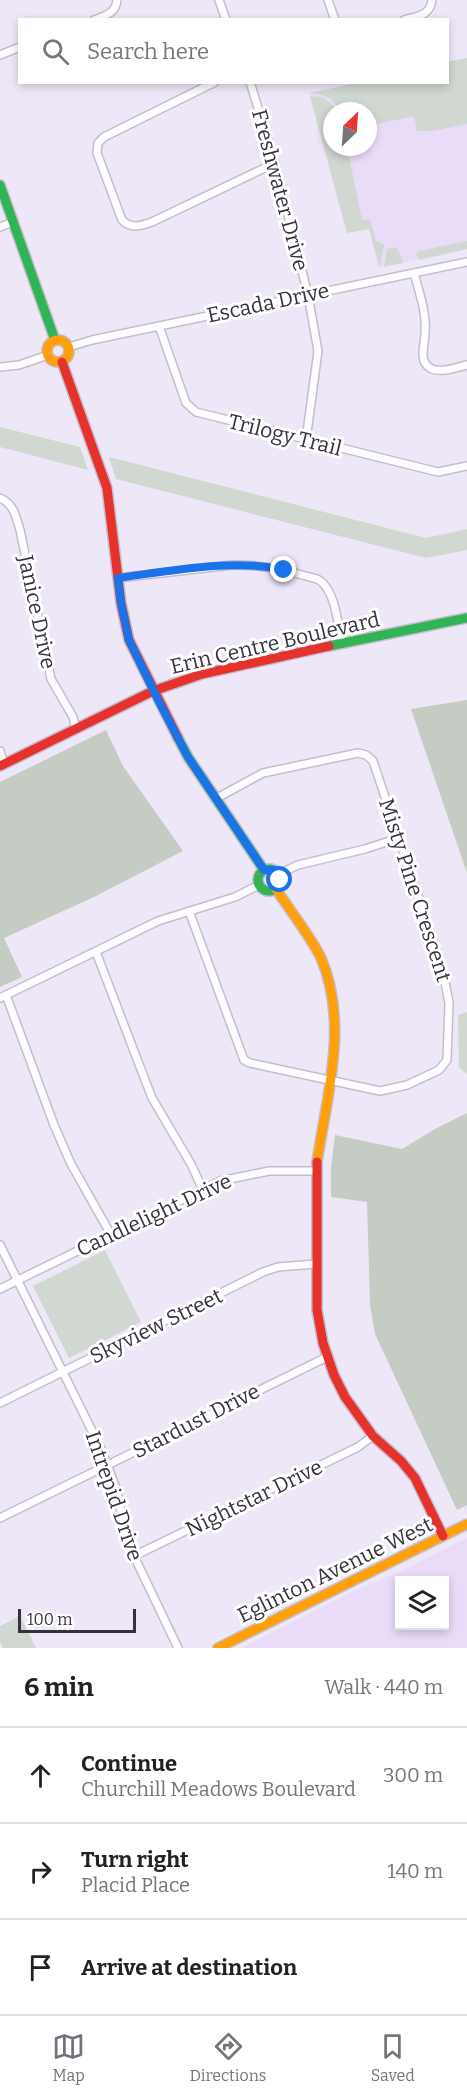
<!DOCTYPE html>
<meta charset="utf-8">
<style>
:root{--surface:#fff;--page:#f6f6f6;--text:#222;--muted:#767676;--line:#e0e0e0;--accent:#76717d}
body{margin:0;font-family:Bitter,serif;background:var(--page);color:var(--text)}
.controls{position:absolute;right:18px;bottom:18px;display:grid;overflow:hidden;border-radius:0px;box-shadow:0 3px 9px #0003}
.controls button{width:54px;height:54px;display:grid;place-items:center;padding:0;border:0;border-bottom:2px solid var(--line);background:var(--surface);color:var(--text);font:30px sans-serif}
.compass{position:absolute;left:323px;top:102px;width:54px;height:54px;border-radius:50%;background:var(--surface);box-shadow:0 3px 9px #0003;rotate:25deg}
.scale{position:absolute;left:18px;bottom:15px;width:118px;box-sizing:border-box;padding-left:6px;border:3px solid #36313c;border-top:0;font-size:16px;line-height:21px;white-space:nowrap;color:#36313c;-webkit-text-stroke:4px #fff;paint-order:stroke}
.stop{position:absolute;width:18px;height:18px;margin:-14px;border:4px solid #1a73e8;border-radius:50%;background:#fff}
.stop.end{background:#1a73e8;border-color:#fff;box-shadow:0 2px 6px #0008}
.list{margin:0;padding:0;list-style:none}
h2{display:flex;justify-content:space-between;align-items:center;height:78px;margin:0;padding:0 24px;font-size:26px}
h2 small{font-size:20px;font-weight:400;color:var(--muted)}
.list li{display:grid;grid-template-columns:39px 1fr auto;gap:18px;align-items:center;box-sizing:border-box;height:96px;padding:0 24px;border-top:2px solid var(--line)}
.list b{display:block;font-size:22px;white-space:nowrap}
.list p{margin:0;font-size:20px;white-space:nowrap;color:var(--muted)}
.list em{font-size:20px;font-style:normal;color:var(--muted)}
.icon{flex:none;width:33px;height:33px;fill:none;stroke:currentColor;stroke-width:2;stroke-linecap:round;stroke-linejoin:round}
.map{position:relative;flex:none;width:467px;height:1648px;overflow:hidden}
.search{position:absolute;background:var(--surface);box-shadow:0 3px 9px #0003;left:18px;right:18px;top:18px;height:66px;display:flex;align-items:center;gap:15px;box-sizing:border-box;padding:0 21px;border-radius:0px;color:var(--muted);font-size:22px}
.sheet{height:366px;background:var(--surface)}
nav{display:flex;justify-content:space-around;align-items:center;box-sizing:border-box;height:84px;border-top:2px solid var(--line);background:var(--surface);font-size:16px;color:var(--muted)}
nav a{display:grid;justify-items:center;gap:3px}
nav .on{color:var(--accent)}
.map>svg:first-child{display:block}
.built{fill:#e8dcf8;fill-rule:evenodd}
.green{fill:#d0d8d1}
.forest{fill:#c4ccc4}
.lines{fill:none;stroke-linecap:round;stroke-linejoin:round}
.street-casing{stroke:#c4becb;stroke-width:10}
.fast-casing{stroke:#c4becb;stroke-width:12}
.slow-casing{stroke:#c4becb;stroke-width:12}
.jam-casing{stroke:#c4becb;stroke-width:12}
.street{stroke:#fcfbfe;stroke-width:7}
.fast{stroke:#30b455;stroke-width:9}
.slow{stroke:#ff9f0a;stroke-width:9}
.jam{stroke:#e5322d;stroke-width:9}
.route{stroke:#1a73e8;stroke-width:8}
.labels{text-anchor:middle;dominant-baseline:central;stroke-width:6;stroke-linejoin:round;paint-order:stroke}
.street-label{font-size:21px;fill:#36313c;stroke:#fff}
</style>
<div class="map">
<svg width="467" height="1648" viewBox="0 0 467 1648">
<rect width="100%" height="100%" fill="#eee7f7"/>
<g class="built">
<path d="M467,58V249L378,268L369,229L347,233L309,93L357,83L448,82V62ZM332,111H368V147H332Z"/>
<path d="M467,1538V1648H241L352,1592L404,1570ZM400,1580H444V1626H400Z"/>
</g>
<g class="green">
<path d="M467,58V124L432,131H417L414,116L368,126V111H340C334,98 323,94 309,93L357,83L448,82V62Z"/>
<path d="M310,96C321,96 332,100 336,111H332V147H347L362,220L370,219L376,241L382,243L384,246L380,268L369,229L347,233Z"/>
<polygon points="467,241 467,249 419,260 416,254 419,251"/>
<polygon points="396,247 403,260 403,263 384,267 387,249"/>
<polygon points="0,427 80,447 88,470 0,447"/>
<polygon points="109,457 426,538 467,529 467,550 426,558 116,479"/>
<polygon points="467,1012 467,1075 459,1067 458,1015"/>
<polygon points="105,1250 141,1322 69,1358 33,1286"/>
<polygon points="20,1616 36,1648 3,1648 0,1642 0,1626"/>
</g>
<g class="forest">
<polygon points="467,700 467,873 411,709"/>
<polygon points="106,730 123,766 183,851 94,897 4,938 22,977 0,987 0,782"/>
<polygon points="467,1113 467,1505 457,1510 375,1334 370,1305 367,1202 331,1197 331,1168 335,1135 402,1149 435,1129"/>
</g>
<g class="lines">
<defs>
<g id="street">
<polyline points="219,0 226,20"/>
<polyline points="328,0 335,20"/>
<path d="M94,20C105,16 116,13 117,0"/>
<path d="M404,20C417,16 430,16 432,0"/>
<polyline points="0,55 20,47"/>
<path d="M215,82L104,137L98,143L97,153L122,220C131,229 141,226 152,222L275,163"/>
<polyline points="250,82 275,163 308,295 318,351 306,440"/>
<polyline points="0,227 13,222"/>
<path d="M414,273C419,292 427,313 425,333C425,344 418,361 430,368C440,374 457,367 467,365"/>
<polyline points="159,326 186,403 196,412 438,472 467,466"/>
<polyline points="69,347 92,340 467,262"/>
<polyline points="0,367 19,365 48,355"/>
<path d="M0,498C14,504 16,517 20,530L51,679L73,717L76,729"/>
<path d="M118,578L232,565C262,564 288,571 317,579C335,587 338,625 342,643"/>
<polyline points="0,751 4,764"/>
<polyline points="279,874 298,865 365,849 399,838"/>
<polyline points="189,911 244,1060 250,1063 380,1091 407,1085 439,1070 447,1060 449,1003 443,971 373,761 366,755 358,753 263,773 217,798"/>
<polyline points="96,952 152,1098 191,1164 202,1188"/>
<polyline points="6,995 54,1125 71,1164 110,1233"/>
<polyline points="0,998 158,921 235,897 259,885"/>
<polyline points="0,1245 101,1449 116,1488 125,1532 134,1556 178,1648"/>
<polyline points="0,1289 220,1181 269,1171 316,1171"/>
<polyline points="0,1403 263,1272 278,1267 316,1264"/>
<polyline points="0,1518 327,1357"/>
<polyline points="134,1556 358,1447 373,1436"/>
</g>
<g id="fast">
<polyline points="0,185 55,340"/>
<polyline points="329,646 467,618"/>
<polyline points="178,738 188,757 264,870"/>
<circle cx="269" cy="880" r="11"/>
</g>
<g id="slow">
<circle cx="58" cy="351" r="11"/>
<path d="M276,889C289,909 311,937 321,958C349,1023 327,1095 317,1162"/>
<polyline points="218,1648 467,1524"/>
</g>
<g id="jam">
<polyline points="62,362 107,488 121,603 129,640 178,738"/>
<polyline points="0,766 153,691 202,674 329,646"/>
<polyline points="317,1162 317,1310 323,1343 334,1375 345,1397 373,1436 401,1461 415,1478 443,1536"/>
</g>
</defs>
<use href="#street" class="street-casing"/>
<use href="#fast" class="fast-casing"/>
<use href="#slow" class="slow-casing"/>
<use href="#jam" class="jam-casing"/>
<use href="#street" class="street"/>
<use href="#fast" class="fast"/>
<use href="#slow" class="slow"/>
<use href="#jam" class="jam"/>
</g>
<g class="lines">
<path class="route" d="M280,880L279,874L274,870H264L188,757L159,702L129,640L121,603L118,578C169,571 234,558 284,570"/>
</g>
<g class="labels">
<g class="street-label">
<text transform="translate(280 190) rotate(75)">Freshwater Drive</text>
<text transform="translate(268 303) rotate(-12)">Escada Drive</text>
<text transform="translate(285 435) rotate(14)">Trilogy Trail</text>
<text transform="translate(37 612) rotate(78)">Janice Drive</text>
<text transform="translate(275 643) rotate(-13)">Erin Centre Boulevard</text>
<text transform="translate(415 890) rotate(72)">Misty Pine Crescent</text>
<text transform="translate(154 1215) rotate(-25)">Candlelight Drive</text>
<text transform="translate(156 1326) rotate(-26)">Skyview Street</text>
<text transform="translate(196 1421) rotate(-27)">Stardust Drive</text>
<text transform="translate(114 1496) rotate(71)">Intrepid Drive</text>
<text transform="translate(254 1498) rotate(-26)">Nightstar Drive</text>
<text transform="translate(335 1570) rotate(-26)">Eglinton Avenue West</text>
</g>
</g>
</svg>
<div class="controls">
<button><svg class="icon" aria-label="layers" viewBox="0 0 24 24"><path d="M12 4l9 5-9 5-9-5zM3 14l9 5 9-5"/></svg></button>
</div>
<svg class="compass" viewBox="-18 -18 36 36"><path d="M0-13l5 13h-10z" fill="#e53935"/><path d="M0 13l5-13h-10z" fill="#767676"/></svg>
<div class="scale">100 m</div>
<div class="stop" style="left:280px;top:880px"></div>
<div class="stop end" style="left:284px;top:570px"></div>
<div class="search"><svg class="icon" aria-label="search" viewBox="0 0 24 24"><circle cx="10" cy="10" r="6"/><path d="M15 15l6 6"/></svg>Search here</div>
</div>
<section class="sheet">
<h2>6 min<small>Walk · 440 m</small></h2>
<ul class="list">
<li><svg class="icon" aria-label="ahead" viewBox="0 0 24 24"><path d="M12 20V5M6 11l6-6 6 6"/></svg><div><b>Continue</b><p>Churchill Meadows Boulevard</p></div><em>300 m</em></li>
<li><svg class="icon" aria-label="right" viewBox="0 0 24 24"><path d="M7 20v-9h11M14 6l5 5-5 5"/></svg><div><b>Turn right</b><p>Placid Place</p></div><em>140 m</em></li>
<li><svg class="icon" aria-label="arrive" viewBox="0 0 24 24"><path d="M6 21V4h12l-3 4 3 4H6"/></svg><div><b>Arrive at destination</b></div></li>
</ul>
</section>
<nav>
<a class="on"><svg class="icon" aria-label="map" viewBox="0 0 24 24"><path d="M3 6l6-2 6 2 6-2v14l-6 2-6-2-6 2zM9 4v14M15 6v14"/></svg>Map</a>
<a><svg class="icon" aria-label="directions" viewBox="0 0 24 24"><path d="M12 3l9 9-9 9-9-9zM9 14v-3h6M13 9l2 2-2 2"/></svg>Directions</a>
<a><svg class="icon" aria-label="saved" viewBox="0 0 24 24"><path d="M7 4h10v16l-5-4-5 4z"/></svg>Saved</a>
</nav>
